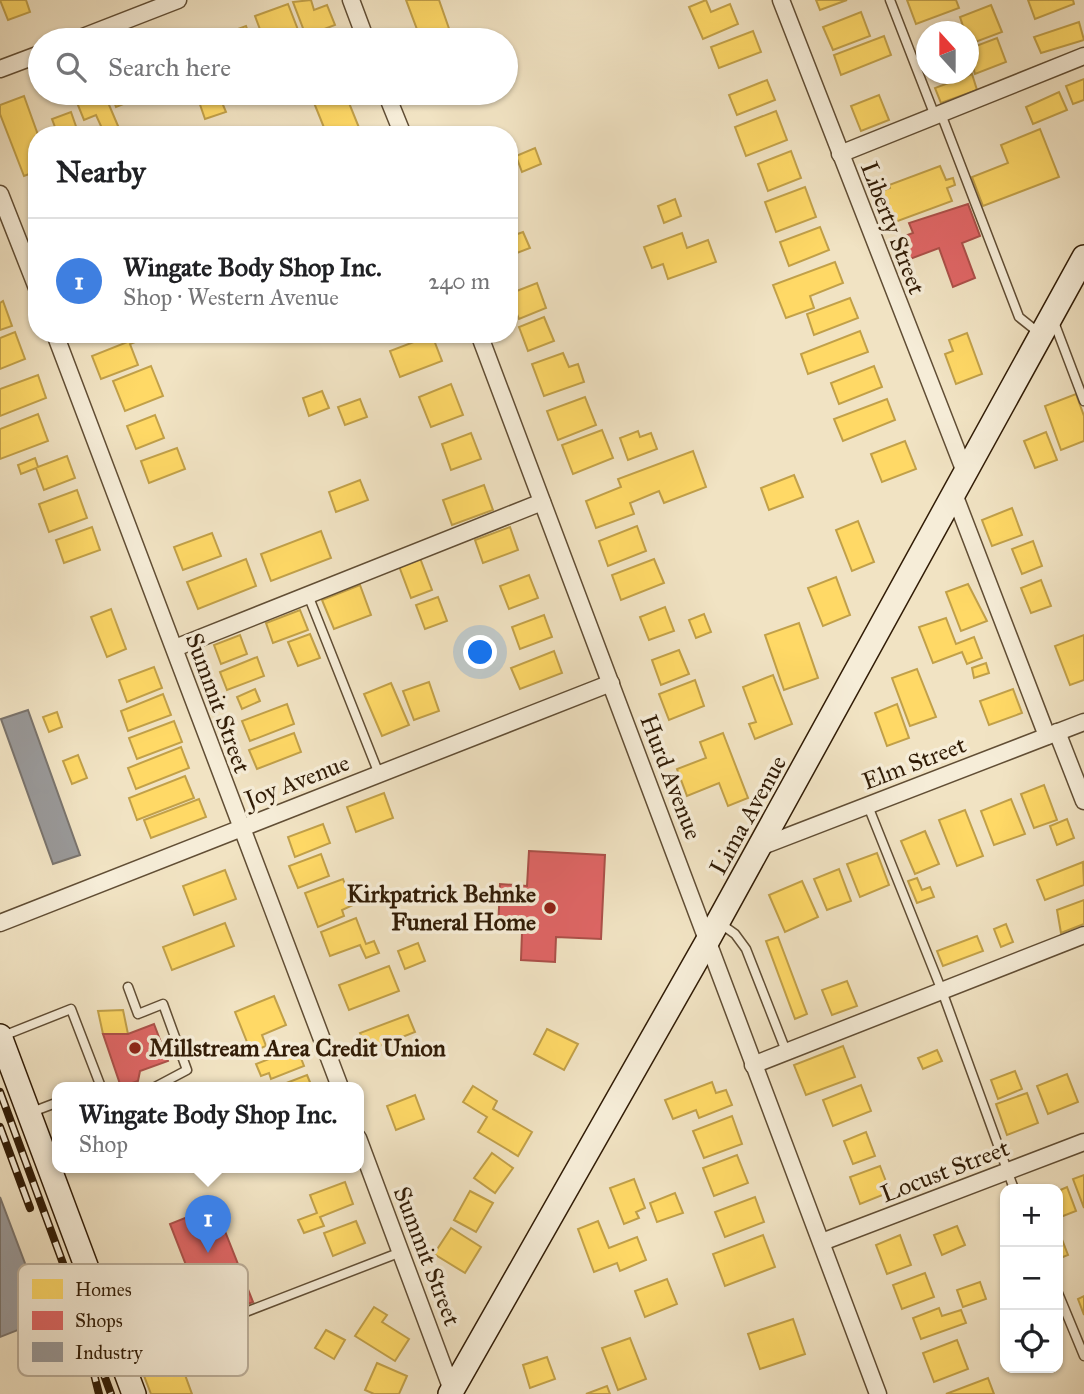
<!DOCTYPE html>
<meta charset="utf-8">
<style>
:root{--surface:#fff;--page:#f6f6f6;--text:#202124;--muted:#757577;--line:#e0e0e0;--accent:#2563eb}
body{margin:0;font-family:"IM FELL Great Primer",serif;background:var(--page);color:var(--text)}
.controls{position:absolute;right:21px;bottom:21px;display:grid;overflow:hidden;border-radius:14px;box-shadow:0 2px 5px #0004}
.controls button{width:63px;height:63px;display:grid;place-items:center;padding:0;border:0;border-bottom:2px solid var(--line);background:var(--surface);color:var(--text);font:35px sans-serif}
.compass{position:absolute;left:916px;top:21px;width:63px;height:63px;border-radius:50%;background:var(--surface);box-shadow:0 2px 5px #0004;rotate:339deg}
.you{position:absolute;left:481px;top:653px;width:24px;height:24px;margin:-18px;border:5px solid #fff;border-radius:50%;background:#1a73e8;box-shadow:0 0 0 10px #1a73e833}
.badge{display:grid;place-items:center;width:46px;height:46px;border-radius:50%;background:var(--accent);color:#fff;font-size:23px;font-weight:700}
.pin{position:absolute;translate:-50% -58px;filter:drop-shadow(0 2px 4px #0008)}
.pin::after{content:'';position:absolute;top:37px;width:24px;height:21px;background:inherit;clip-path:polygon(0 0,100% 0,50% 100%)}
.popup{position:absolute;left:52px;top:1082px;width:312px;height:91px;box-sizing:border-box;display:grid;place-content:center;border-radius:14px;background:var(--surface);filter:drop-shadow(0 2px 5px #0005);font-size:23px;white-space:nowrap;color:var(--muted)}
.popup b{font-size:26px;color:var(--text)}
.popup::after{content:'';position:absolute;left:50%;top:100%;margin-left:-14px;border:14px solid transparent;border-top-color:var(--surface)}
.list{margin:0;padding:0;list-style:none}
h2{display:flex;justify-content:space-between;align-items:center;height:91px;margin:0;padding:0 28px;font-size:30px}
h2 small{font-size:23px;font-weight:400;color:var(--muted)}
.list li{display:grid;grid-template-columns:46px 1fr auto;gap:21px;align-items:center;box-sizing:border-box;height:126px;padding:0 28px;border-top:2px solid var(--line)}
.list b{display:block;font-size:26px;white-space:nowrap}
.list p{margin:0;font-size:23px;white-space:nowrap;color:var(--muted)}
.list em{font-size:23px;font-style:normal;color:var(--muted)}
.icon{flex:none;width:38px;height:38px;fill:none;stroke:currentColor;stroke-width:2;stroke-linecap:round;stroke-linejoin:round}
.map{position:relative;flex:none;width:1084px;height:1394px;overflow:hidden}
.search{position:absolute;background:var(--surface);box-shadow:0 2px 5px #0004;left:28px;top:28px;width:490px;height:77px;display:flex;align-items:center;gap:18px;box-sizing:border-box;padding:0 24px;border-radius:38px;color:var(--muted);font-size:26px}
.panel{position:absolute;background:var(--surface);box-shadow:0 2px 5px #0004;left:28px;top:126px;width:490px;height:217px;border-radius:28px}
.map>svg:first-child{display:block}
.homes{fill:#ffd966;stroke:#c1a049;stroke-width:2}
.shops{fill:#e06666;stroke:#ac5049;stroke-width:2}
.industry{fill:#999;stroke:#7a746d;stroke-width:2}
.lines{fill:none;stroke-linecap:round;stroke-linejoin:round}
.service-casing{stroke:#614e35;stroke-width:11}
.minor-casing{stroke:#614e35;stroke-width:19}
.secondary-casing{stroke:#311c06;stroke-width:26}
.service{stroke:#f6edd8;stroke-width:8}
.minor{stroke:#f6edd8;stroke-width:16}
.secondary{stroke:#f6edd8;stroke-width:23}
.rail-casing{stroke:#311c06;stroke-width:8}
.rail{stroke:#f6edd8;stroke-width:5;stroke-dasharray:16;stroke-linecap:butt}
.poi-dot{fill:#8f2418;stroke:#f6edd8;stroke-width:2.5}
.labels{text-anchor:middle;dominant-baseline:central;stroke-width:7;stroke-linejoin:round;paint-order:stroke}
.street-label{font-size:24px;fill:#311c06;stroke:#f6edd8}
.poi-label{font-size:24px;font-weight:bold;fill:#311c06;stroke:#f6edd8;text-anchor:end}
.key{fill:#f6edd8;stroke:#bbae99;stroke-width:2}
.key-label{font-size:19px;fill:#311c06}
</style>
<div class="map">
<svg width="1084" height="1394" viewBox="0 0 1084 1394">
<rect width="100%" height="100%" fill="#f1e3c3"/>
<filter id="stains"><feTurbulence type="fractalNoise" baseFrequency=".00286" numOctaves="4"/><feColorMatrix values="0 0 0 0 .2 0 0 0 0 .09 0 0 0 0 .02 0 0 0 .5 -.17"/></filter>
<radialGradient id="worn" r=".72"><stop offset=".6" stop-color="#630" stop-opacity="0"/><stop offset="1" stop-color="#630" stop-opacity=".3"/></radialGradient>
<g class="homes">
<polygon points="0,0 26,0 30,12 8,20"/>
<polygon points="311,0 314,10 327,5 335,25 306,36 293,2"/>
<polygon points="406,0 439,0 453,40 421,40"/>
<polygon points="706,0 711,12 730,4 738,24 703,39 689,7"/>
<polygon points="816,0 847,0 820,10"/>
<polygon points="907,0 956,0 959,8 916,24"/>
<polygon points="1028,0 1073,0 1074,4 1035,19"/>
<polygon points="288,4 300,35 287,40 264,40 255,16"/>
<polygon points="991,5 1002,32 970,44 968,32 965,32 960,17"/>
<polygon points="861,12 870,36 833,50 823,27"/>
<polygon points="1079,22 1084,40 1041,53 1034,37"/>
<polygon points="246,26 251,40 214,40 213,38"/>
<polygon points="753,31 761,52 719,68 711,47"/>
<polygon points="884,36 891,55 841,75 834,55"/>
<polygon points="997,38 1006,62 975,74 968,49"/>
<polygon points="972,74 977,90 941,103 935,88"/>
<polygon points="1084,79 1084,100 1073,104 1066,86"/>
<polygon points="767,80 775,100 737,115 729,95"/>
<polygon points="1059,92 1067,110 1033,124 1026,107"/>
<polygon points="73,93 104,93 121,133 105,135 96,115 84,120"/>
<polygon points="111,93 146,93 146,95 116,107"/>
<polygon points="206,93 218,93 226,112 205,119 197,96"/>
<polygon points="310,93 345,93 362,135 327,135"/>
<polygon points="440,93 466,93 443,101"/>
<polygon points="879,95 889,120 861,131 851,106"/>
<polygon points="24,96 38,135 37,171 24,176 0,114 0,105"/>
<polygon points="776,111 787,140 746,156 735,127"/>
<polygon points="71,112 79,135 58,135 52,119"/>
<polygon points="271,129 273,135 254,135"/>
<polygon points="1040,129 1059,177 983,206 972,177 1008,163 1001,145"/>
<polygon points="535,148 541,164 522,172 516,156"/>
<polygon points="791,151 801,178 768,191 758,164"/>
<polygon points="940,166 946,180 953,178 955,185 947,188 952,201 895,222 893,216 888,218 879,192 890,188 889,185"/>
<polygon points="805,187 816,217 776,232 765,202"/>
<polygon points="675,199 681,216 664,223 658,206"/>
<polygon points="820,227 829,250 789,266 780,242"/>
<polygon points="523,232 530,248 509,256 509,237"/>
<polygon points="682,233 687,248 708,240 716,262 668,279 663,264 652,268 644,247"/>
<polygon points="835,262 843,283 810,296 814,308 786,318 773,285"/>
<polygon points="537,283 546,308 519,319 509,294"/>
<polygon points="850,298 858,318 814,335 807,314"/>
<polygon points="3,301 12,326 0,330 0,303"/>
<polygon points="544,317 554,341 528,351 519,327"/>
<polygon points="860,331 868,352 808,374 801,354"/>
<polygon points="15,332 25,359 0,369 0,338"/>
<polygon points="967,333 982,374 956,384 945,354 953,351 949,340"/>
<polygon points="127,334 153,335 130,344 138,365 101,379 92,356 130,341"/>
<polygon points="432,335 442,361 400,377 390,351"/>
<polygon points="563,353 569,367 578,364 584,382 544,396 532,364"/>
<polygon points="151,366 163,396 125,411 113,381"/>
<polygon points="874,366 882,387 839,404 831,383"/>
<polygon points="38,375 46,398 0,416 0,389"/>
<polygon points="451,384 463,415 431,427 419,397"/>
<polygon points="322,391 329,408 309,416 303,398"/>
<polygon points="1076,394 1084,416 1084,441 1061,450 1045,406"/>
<polygon points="585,397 596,425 558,440 547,411"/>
<polygon points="360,399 367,417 345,425 338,407"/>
<polygon points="887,399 895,420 843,441 834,419"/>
<polygon points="38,414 48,441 0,459 0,429"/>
<polygon points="155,415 164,438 136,449 127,426"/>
<polygon points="602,430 613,458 573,474 562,445"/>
<polygon points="638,431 640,437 651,433 657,449 628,460 620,438"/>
<polygon points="1046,432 1057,460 1035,468 1024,441"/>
<polygon points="471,433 481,459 451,470 442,444"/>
<polygon points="905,441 916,469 882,482 871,454"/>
<polygon points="177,448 185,469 149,483 141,461"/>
<polygon points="693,451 706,487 664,503 659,491 630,503 634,514 596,528 586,501 621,487 618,479"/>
<polygon points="67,456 75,478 44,490 36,468 21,474 18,465 35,458 38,467"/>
<polygon points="794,475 803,497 769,510 761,488"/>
<polygon points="360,480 368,500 336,512 329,492"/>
<polygon points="484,485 493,510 452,525 443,500"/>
<polygon points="77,490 87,518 49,532 39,504"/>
<polygon points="1012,508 1022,535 992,546 982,520"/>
<polygon points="858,521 874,562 852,571 836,530"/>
<polygon points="637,526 646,551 608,566 599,541"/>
<polygon points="92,527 100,550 64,563 56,540"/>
<polygon points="510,527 518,550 483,563 475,540"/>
<polygon points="321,531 331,558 271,581 261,554"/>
<polygon points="212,533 221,556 183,570 174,547"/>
<polygon points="1033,541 1042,566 1022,574 1012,549"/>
<polygon points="420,558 432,590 411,598 399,566"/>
<polygon points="246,559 256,586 198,609 187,582"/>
<polygon points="654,559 664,583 621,600 612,575"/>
<polygon points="529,575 538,598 509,609 500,586"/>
<polygon points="836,577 850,615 823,626 808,588"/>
<polygon points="1041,580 1051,606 1031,613 1021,588"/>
<polygon points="968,584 987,621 961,631 946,592"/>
<polygon points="360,585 371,615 334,629 322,600"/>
<polygon points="438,597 447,621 425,629 416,605"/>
<polygon points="665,607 674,631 649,640 640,617"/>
<polygon points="111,609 126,649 107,657 91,617"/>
<polygon points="300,610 308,630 273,643 266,623"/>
<polygon points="704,614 711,632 696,638 689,620"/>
<polygon points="544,615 552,637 520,649 512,627"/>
<polygon points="946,618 956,644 974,637 982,658 967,664 962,652 933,663 919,627"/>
<polygon points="799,623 818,678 784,690 765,635"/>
<polygon points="310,634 320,658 298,666 288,642"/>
<polygon points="240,635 247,654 221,664 214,645"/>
<polygon points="1084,635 1084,680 1070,685 1055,646"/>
<polygon points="679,650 689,674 661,685 652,660"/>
<polygon points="554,651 562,673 520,689 511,668"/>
<polygon points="257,657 264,676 227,690 220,672"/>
<polygon points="986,663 989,673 974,678 972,668"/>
<polygon points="154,667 162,688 127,702 119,680"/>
<polygon points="917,669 936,717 910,726 892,678"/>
<polygon points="773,675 792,724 755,739 749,724 756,722 743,687"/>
<polygon points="695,680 704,706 669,720 659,694"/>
<polygon points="429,682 439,711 414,720 403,691"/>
<polygon points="391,683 409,725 382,736 364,694"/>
<polygon points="255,689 260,701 242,709 237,697"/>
<polygon points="1013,689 1022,713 989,725 980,701"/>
<polygon points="163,694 171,715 128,731 121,711"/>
<polygon points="287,704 294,724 250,741 242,721"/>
<polygon points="897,704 909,738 887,746 875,713"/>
<polygon points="57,712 62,727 49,732 43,717"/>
<polygon points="174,721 182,742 137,759 129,738"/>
<polygon points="294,733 301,752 257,769 249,750"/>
<polygon points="723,733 748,798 728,806 719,783 687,796 677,769 706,758 700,742"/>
<polygon points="181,747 189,768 136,789 128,768"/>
<polygon points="78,755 87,778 72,784 63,761"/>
<polygon points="185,776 194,798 137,820 129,798"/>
<polygon points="1044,785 1057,820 1034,828 1021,794"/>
<polygon points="384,793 393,818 356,832 347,807"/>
<polygon points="199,799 206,817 151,838 144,820"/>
<polygon points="1011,799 1025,834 994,845 981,811"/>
<polygon points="965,810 983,856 957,866 939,820"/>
<polygon points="1067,819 1074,838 1057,845 1050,826"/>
<polygon points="323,824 330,843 295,857 288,837"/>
<polygon points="925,831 939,864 915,874 901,841"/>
<polygon points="877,853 889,885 860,897 847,864"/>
<polygon points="321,854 329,876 298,888 289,866"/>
<polygon points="1083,862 1084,885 1045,900 1037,880"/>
<polygon points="839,869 851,901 827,910 814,879"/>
<polygon points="225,870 236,899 194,915 183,886"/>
<polygon points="917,878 922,890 930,887 934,897 917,903 908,881"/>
<polygon points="343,879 353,905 342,910 344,916 318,927 305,893"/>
<polygon points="802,881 818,917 785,932 769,895"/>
<polygon points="1084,900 1084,924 1061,933 1057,910"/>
<polygon points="356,918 366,944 374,941 379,953 366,958 360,945 330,956 321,932"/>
<polygon points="225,923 234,946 172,970 163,947"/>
<polygon points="1006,924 1013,942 1001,947 994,929"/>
<polygon points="977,936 983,951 943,966 937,951"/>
<polygon points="778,937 807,1014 795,1019 766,941"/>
<polygon points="418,943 425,961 405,969 398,951"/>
<polygon points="389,966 399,991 349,1010 339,985"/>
<polygon points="847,981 857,1006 832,1015 822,990"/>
<polygon points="274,996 286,1025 262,1035 266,1046 251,1052 235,1012"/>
<polygon points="123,1010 128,1034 103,1034 98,1011"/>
<polygon points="408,1015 415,1032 367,1051 360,1033"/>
<polygon points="547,1029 578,1044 564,1070 534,1054"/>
<polygon points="843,1046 855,1077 806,1095 794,1065"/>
<polygon points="297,1048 304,1066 271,1079 269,1073 261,1076 256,1064"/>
<polygon points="937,1050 942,1061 923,1069 918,1058"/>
<polygon points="1015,1071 1022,1089 998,1099 991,1080"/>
<polygon points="1067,1074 1078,1102 1048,1114 1037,1086"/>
<polygon points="307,1075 312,1087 276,1087"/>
<polygon points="712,1082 716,1093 726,1090 732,1105 699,1118 696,1110 673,1119 665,1100"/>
<polygon points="861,1085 871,1111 833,1126 823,1100"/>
<polygon points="473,1086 497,1101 493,1109 532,1132 518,1156 478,1132 487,1117 463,1102"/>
<polygon points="1027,1093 1038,1123 1007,1135 996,1104"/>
<polygon points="415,1095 424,1119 396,1130 387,1106"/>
<polygon points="732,1116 742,1144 704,1158 693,1131"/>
<polygon points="866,1132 875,1156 853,1164 844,1141"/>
<polygon points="492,1153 513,1168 495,1193 474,1178"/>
<polygon points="737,1155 748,1183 714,1196 703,1168"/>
<polygon points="880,1166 890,1192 860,1204 850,1177"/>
<polygon points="1084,1175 1084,1208 1073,1179"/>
<polygon points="634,1179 645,1208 636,1212 639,1218 624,1224 610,1188"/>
<polygon points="345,1182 353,1204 320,1217 324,1226 304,1233 298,1220 317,1213 310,1195"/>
<polygon points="1067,1187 1076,1211 1058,1218 1058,1191"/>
<polygon points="470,1191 493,1203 476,1232 454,1220"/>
<polygon points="675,1193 683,1213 657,1222 650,1203"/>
<polygon points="755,1197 764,1222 725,1237 715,1212"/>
<polygon points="356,1221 365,1243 333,1256 324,1233"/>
<polygon points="598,1221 609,1248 637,1237 646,1260 620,1271 617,1263 594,1272 578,1229"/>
<polygon points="957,1226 965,1245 942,1255 934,1235"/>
<polygon points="451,1228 481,1247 465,1273 434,1254"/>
<polygon points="1058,1229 1068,1255 1058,1259"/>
<polygon points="763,1235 775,1267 725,1286 713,1254"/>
<polygon points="900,1235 911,1265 887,1274 876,1245"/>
<polygon points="925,1273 934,1297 902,1309 893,1285"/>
<polygon points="667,1279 677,1304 645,1317 635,1291"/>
<polygon points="980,1282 986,1299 963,1307 957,1290"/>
<polygon points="1084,1296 1084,1315 1078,1299"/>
<polygon points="374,1307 387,1315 382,1322 409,1339 395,1361 355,1336"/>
<polygon points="939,1308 942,1316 961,1310 966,1323 921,1339 913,1318"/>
<polygon points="793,1319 805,1354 760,1369 748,1334"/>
<polygon points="326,1330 345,1340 334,1359 315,1348"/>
<polygon points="202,1336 212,1362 184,1372 192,1394 151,1394 138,1360"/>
<polygon points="630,1338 646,1379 618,1390 602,1348"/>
<polygon points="957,1340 968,1369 934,1382 923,1353"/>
<polygon points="547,1357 555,1379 530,1388 523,1365"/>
<polygon points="377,1363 407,1376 399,1394 374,1394 365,1390"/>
<polygon points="988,1378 994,1394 946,1394"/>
<polygon points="607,1386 610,1394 586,1394"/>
</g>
<g class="shops">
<polygon points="968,204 980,236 962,243 975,278 953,287 939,248 910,259 902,237 913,233 909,223"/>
<polygon points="529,851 605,855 601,939 556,937 555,962 521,960 522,932 498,931 500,884 527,886"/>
<polygon points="154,1024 168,1061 140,1071 138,1081 121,1087 103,1034 128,1034"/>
<polygon points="215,1206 253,1302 133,1349 112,1295 142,1284 147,1296 160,1291 162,1295 193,1283 170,1224"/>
</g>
<g class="industry">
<polygon points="28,710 80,855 53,864 1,719"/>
<polygon points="0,1197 46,1319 0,1337"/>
</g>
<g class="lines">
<defs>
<g id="service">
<polyline points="890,0 935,116"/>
<polyline points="941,114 1019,317 1039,333"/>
<polyline points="1054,322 1084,401"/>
<polyline points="308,595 379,774"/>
<polyline points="868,806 942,991 1014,1189"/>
<polyline points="721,924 735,934 746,949 786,1051"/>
<polyline points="128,987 138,1014 163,1004 187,1070 155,1087"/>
<polyline points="3,1036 71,1009 101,1087"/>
<polyline points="32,1112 53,1104 58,1105"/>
<polyline points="1058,1293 1084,1356"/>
<polyline points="124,1359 401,1252"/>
</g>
<g id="minor">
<polyline points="351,0 366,40"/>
<polyline points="781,0 965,472"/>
<polyline points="75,40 178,0"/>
<polyline points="0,69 40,54"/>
<polyline points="386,93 403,135"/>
<polyline points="840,154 1084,56"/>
<polyline points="0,194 37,288"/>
<polyline points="55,334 340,1087"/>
<polyline points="479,334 878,1394"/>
<polyline points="954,494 1047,736"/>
<polyline points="175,648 542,502"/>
<polyline points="1057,732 1084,801"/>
<polyline points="760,847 1084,722"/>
<polyline points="0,923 611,683"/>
<polyline points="753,1065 1084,935"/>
<polyline points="358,1138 452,1390"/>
<polyline points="822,1242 1084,1142"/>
</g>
<g id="secondary">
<polyline points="0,1036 134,1394"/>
<polyline points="450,1394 708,940 1084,257"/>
</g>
</defs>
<use href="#service" class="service-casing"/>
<use href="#minor" class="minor-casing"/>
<use href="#secondary" class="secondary-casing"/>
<use href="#service" class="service"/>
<use href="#minor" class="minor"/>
<use href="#secondary" class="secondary"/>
<defs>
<g id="rail">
<polyline points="0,1092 111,1394"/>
<polyline points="0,1127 30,1208"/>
<polyline points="92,1366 99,1394"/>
</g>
</defs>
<use href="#rail" class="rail-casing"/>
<use href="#rail" class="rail"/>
</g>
<g class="poi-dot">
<circle cx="550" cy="908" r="7"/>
<circle cx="135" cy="1048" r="7"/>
</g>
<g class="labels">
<g class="street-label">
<text transform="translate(893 228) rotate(69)">Liberty Street</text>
<text transform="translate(218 703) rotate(70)">Summit Street</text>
<text transform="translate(914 763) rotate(-21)">Elm Street</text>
<text transform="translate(671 777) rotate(69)">Hurd Avenue</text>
<text transform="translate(297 781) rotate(-21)">Joy Avenue</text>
<text transform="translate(748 815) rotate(-61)">Lima Avenue</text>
<text transform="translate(945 1171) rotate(-21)">Locust Street</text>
<text transform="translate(427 1256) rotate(69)">Summit Street</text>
</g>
<g class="poi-label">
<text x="536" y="894">Kirkpatrick Behnke<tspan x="536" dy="28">Funeral Home</tspan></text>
<text x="149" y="1048" text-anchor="start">Millstream Area Credit Union</text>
</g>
</g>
<rect x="18" y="1264" width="230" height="112" rx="10" class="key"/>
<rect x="32" y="1279" width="31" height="20" fill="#ffd966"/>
<rect x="32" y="1311" width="31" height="19" fill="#e06666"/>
<rect x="32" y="1342" width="31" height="20" fill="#999"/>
<g class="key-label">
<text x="75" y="1296">Homes</text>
<text x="75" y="1327">Shops</text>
<text x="75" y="1359">Industry</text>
</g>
<rect width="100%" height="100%" filter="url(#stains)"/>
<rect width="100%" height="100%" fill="url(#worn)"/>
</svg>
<div class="controls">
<button>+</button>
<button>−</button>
<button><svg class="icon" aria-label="locate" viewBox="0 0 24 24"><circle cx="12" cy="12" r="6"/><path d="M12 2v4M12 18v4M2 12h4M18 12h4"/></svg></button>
</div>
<svg class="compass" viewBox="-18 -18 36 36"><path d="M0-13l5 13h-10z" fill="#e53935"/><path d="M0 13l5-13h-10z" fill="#757577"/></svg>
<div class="you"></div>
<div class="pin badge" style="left:208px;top:1253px;background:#3f7fe0">1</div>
<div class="popup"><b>Wingate Body Shop Inc.</b>Shop</div>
<div class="search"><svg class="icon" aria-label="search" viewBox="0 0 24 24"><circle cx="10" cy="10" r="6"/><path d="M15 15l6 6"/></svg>Search here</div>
<section class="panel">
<h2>Nearby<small></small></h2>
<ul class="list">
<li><span class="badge" style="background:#3f7fe0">1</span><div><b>Wingate Body Shop Inc.</b><p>Shop · Western Avenue</p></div><em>240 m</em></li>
</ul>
</section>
</div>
